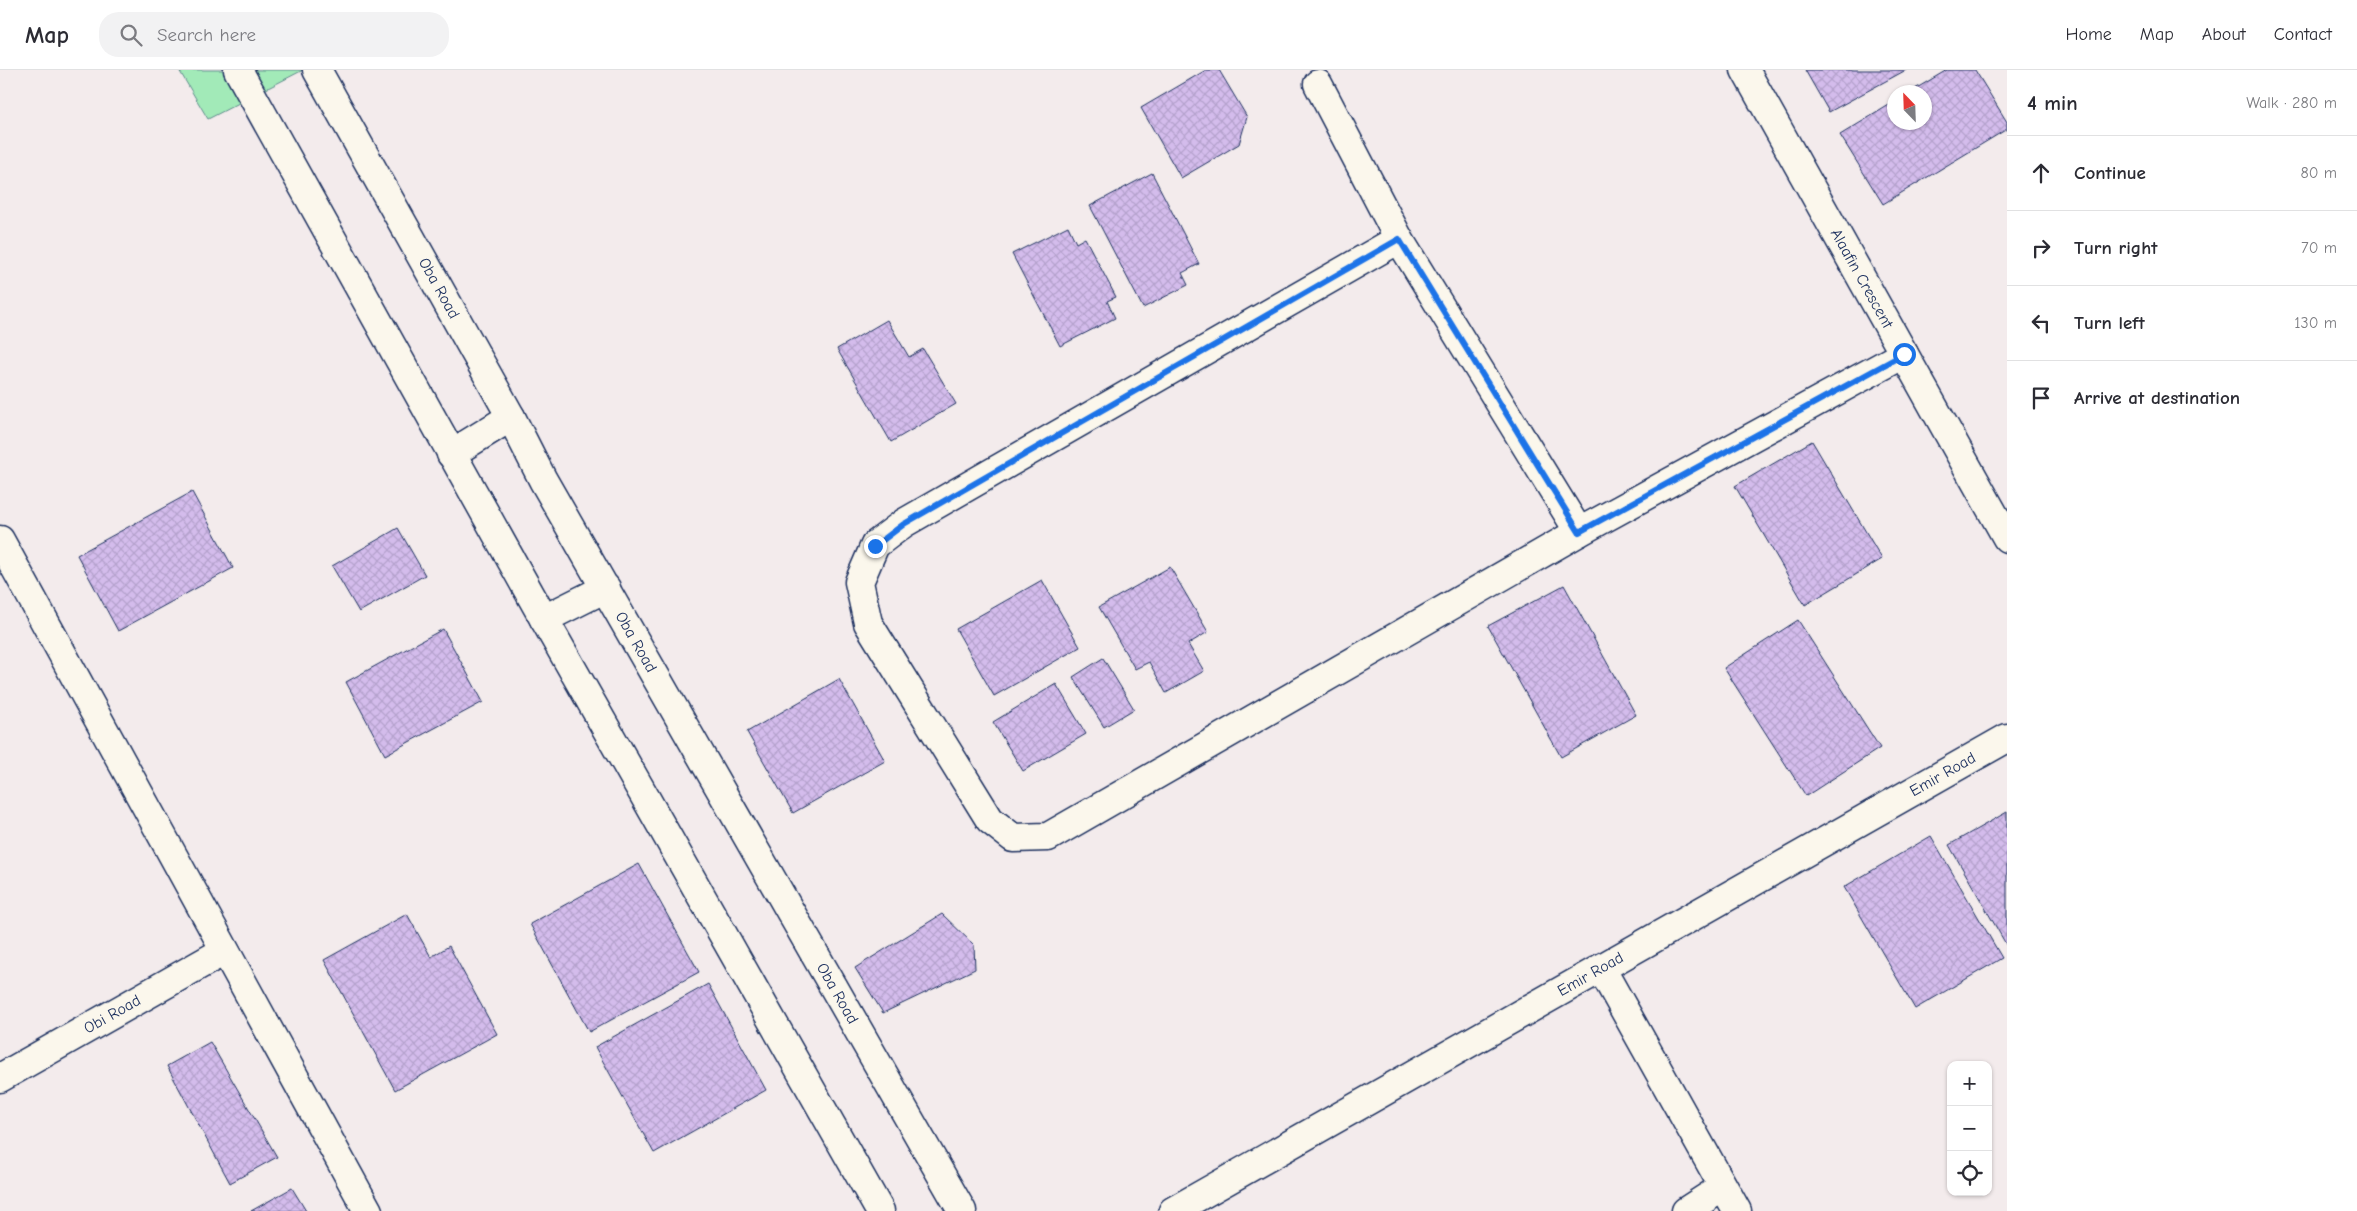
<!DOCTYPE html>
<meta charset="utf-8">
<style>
:root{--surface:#fff;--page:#f2f2f3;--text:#2b2b33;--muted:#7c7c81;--line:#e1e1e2}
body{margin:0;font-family:"Comic Neue",sans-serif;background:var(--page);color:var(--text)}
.controls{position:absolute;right:15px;bottom:15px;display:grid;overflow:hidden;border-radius:10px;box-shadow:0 1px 4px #0004}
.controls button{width:45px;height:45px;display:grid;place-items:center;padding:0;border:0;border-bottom:1px solid var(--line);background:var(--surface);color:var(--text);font:25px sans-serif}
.compass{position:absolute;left:1887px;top:15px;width:45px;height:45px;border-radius:50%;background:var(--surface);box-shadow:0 1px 4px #0004;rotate:337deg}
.stop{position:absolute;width:15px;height:15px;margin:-11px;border:4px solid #1a73e8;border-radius:50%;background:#fff}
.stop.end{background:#1a73e8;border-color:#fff;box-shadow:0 1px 5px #0008}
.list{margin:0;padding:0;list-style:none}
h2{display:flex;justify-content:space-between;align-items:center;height:65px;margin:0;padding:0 20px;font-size:21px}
h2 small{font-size:16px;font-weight:400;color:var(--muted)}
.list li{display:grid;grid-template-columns:32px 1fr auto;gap:15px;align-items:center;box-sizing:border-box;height:75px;padding:0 20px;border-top:1px solid var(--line)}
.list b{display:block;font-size:19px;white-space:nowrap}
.list em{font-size:16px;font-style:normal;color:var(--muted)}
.icon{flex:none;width:28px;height:28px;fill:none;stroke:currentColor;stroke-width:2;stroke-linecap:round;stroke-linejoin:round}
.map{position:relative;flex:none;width:2007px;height:1141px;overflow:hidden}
header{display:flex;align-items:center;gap:30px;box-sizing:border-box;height:70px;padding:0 25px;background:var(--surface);border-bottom:1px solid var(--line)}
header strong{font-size:24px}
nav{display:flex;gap:28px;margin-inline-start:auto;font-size:18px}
.search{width:350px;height:45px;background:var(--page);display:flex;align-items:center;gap:12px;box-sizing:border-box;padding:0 18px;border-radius:20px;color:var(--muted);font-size:19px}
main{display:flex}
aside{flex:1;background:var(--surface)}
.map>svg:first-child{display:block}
.grass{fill:#a2eab8;stroke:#5e8c8b}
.building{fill:url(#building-cross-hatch);stroke:#1b2f5e}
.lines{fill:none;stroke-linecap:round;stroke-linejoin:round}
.street-casing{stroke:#1b2f5e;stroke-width:31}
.street{stroke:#fbf7ec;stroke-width:28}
.route{stroke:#1a73e8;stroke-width:6}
.labels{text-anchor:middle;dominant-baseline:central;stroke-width:4;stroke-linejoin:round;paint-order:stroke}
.street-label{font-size:16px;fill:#1b2f5e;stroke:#fbf7ec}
</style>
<header>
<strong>Map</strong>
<div class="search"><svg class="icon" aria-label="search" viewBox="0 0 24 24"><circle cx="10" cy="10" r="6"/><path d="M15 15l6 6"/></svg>Search here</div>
<nav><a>Home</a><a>Map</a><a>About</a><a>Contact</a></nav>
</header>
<main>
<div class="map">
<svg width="2007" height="1141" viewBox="0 0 2007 1141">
<defs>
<pattern id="building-cross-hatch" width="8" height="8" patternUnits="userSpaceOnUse" patternTransform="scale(1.25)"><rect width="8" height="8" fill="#d4bcec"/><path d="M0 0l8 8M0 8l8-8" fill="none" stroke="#b5a2cd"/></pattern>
</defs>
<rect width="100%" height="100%" fill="#f3ebec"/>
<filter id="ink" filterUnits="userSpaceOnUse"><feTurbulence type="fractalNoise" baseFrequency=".02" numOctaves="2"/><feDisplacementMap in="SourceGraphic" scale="10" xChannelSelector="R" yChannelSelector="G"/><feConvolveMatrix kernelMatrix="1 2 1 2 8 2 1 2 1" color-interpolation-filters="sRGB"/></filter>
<g filter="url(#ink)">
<polygon class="grass" points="179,0 303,0 208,49"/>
<g class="building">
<polygon points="1206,0 1219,0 1247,47 1239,74 1181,108 1141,38"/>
<polygon points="1805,0 1906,0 1829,42"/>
<polygon points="1947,0 1975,0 2007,52 2007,59 1883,134 1840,65 1894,32 1894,52 1924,52 1924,22 1910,22"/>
<polygon points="1152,103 1199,194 1182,203 1188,215 1143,238 1090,136"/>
<polygon points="1068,156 1076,173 1085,168 1116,227 1107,231 1115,248 1060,276 1012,184"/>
<polygon points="887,250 909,287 923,279 956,334 891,372 837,279"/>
<polygon points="1812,371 1882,489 1805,535 1735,416"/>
<polygon points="192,422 233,498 118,561 77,485"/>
<polygon points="398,458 425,505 359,542 332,496"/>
<polygon points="1170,497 1208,562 1188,574 1204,601 1166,623 1149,592 1135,599 1099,537"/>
<polygon points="1042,510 1080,577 994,626 956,559"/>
<polygon points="1564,515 1636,645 1561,687 1488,556"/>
<polygon points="1798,550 1880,678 1806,726 1724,598"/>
<polygon points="443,559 483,632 385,685 346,612"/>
<polygon points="1103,588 1134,639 1104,657 1073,607"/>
<polygon points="839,609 885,691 793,743 747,662"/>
<polygon points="1056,614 1086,664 1023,701 993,652"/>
<polygon points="2007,742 2007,876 1949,775"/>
<polygon points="1931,766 2002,888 1915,939 1844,817"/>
<polygon points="639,794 699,902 589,962 530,854"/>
<polygon points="407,844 431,887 449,876 497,964 395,1020 324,890"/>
<polygon points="942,844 974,875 975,899 883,943 855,898"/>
<polygon points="708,914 766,1020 654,1083 595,977"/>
<polygon points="210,972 277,1087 230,1113 167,996"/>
<polygon points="292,1118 306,1141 251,1141"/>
</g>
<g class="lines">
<defs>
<g id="street">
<polyline points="238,0 544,549 880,1141"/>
<path id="s1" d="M317,0L511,347L543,410L962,1141"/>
<path id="s2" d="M1745,0L2007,468"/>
<polyline points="1318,14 1399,169 1579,462"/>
<polyline points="1399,169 904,453 875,475 859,512 868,553 990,750 1013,768 1048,767 1579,462 1904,284"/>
<polyline points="451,384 511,347"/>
<polyline points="0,470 368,1141"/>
<polyline points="544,549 606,518"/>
<polyline points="1601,898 1737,1141"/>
<path id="s3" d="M0,1008L224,881"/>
<path id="s4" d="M1173,1141L2007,668"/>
<polyline points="1686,1141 1723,1117"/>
</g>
</defs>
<use href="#street" class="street-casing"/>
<use href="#street" class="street"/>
</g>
</g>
<g class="lines" filter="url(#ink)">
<polyline class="route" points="875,476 904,454 1399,169 1579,462 1904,284"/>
</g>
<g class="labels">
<g class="street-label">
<text stroke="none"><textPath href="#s2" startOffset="239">Alaafin Crescent</textPath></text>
<text stroke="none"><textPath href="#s1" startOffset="250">Oba Road</textPath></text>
<text stroke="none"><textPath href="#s1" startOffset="655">Oba Road</textPath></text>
<text stroke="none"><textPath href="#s4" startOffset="885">Emir Road</textPath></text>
<text stroke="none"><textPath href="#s4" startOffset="480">Emir Road</textPath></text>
<text stroke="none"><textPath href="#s1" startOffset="1060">Oba Road</textPath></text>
<text stroke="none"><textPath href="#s3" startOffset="129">Obi Road</textPath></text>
</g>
</g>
</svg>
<div class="controls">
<button>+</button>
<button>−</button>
<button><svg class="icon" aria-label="locate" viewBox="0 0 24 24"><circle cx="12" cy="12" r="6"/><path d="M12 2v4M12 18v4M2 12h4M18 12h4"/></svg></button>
</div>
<svg class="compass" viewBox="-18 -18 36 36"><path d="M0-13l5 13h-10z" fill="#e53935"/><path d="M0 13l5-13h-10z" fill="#7c7c81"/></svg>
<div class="stop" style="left:1904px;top:284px"></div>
<div class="stop end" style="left:875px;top:476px"></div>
</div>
<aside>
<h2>4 min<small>Walk · 280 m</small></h2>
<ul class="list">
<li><svg class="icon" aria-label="ahead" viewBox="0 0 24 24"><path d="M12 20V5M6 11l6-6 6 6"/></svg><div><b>Continue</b></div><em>80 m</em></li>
<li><svg class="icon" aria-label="right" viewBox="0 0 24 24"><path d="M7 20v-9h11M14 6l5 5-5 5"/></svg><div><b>Turn right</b></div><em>70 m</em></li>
<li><svg class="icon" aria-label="left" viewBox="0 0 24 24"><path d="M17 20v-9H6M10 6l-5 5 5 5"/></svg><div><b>Turn left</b></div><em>130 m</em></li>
<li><svg class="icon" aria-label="arrive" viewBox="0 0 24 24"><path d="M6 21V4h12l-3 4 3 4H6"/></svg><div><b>Arrive at destination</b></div></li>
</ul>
</aside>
</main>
